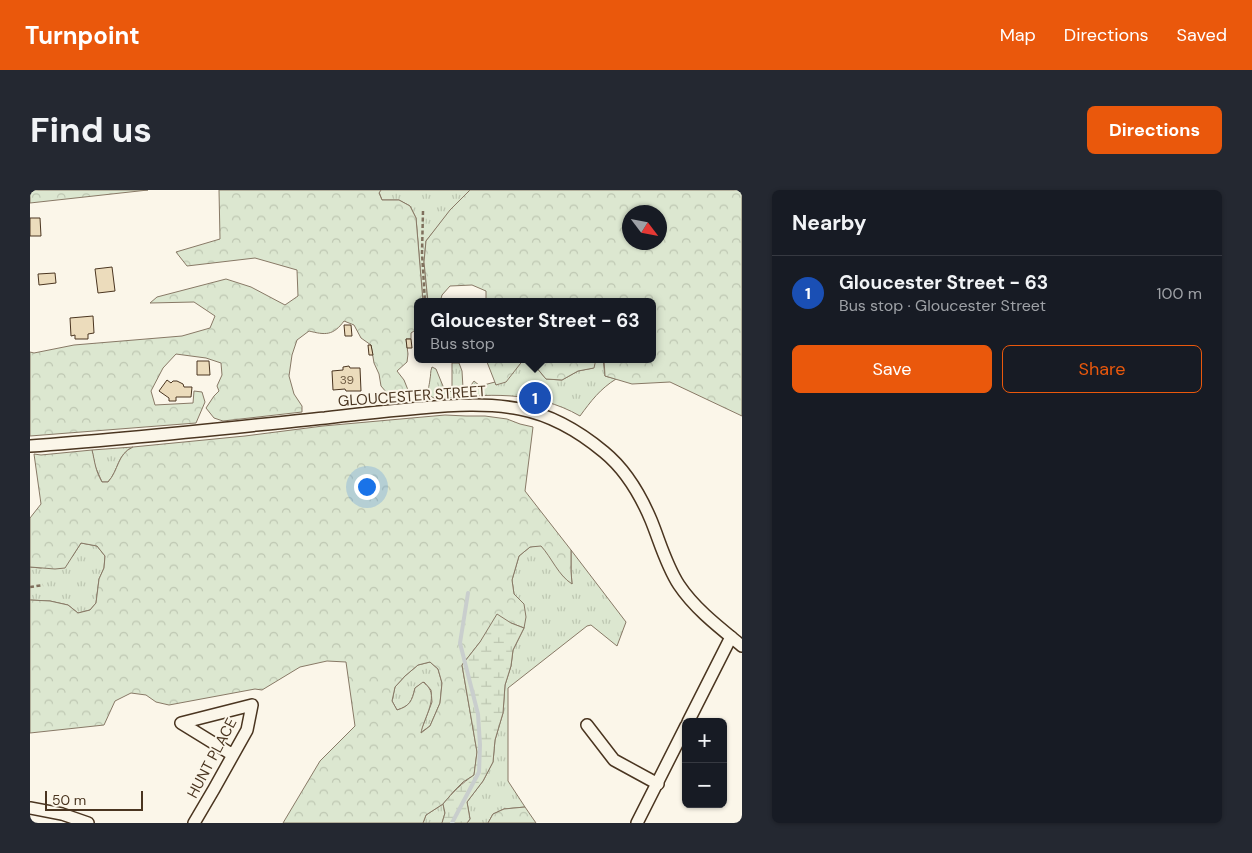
<!DOCTYPE html>
<meta charset="utf-8">
<style>
:root{--surface:#171b24;--page:#242831;--text:#f1f3f6;--muted:#9ea1a6;--line:#363941;--accent:#ea580c}
body{margin:0;font-family:"DM Sans",sans-serif;background:var(--page);color:var(--text)}
.controls{position:absolute;right:15px;bottom:15px;display:grid;overflow:hidden;border-radius:8px;box-shadow:0 1px 4px #0004}
.controls button{width:45px;height:45px;display:grid;place-items:center;padding:0;border:0;border-bottom:1px solid var(--line);background:var(--surface);color:var(--text);font:25px sans-serif}
.compass{position:absolute;left:592px;top:15px;width:45px;height:45px;border-radius:50%;background:var(--surface);box-shadow:0 1px 4px #0004;rotate:122deg}
.scale{position:absolute;left:15px;bottom:12px;width:98px;box-sizing:border-box;padding-left:5px;border:2px solid #4a3520;border-top:0;font-size:14px;line-height:18px;white-space:nowrap;color:#4a3520;-webkit-text-stroke:4px #fbf6e9;paint-order:stroke}
.you{position:absolute;left:336px;top:296px;width:18px;height:18px;margin:-12px;border:4px solid #fff;border-radius:50%;background:#1a73e8;box-shadow:0 0 0 8px #1a73e833}
.badge{display:grid;place-items:center;width:32px;height:32px;border-radius:50%;background:var(--accent);color:#fff;font-size:16px;font-weight:700}
.pin{position:absolute;translate:-50% -50%;border:2px solid #fff;box-shadow:0 1px 5px #0006}
.popup{position:absolute;left:384px;top:108px;width:242px;height:65px;box-sizing:border-box;display:grid;place-content:center;border-radius:8px;background:var(--surface);filter:drop-shadow(0 1px 4px #0005);font-size:16px;white-space:nowrap;color:var(--muted)}
.popup b{font-size:19px;color:var(--text)}
.popup::after{content:'';position:absolute;left:50%;top:100%;margin-left:-10px;border:10px solid transparent;border-top-color:var(--surface)}
.list{margin:0;padding:0;list-style:none}
h2{display:flex;justify-content:space-between;align-items:center;height:65px;margin:0;padding:0 20px;font-size:21px}
h2 small{font-size:16px;font-weight:400;color:var(--muted)}
.list li{display:grid;grid-template-columns:32px 1fr auto;gap:15px;align-items:center;box-sizing:border-box;height:75px;padding:0 20px;border-top:1px solid var(--line)}
.list b{display:block;font-size:19px;white-space:nowrap}
.list p{margin:0;font-size:16px;white-space:nowrap;color:var(--muted)}
.list em{font-size:16px;font-style:normal;color:var(--muted)}
.actions{display:flex;gap:10px;padding:15px 20px}
.actions a{flex:1;padding:11px 0;border:1px solid var(--accent);border-radius:8px;text-align:center;font-size:18px;color:var(--accent)}
.actions .main{background:var(--accent);color:#fff}
.map{position:relative;flex:none;width:712px;height:633px;overflow:hidden;border-radius:8px}
header{display:flex;align-items:center;gap:30px;box-sizing:border-box;height:70px;padding:0 25px;background:var(--accent);color:#fff}
header strong{font-size:24px}
nav{display:flex;gap:28px;margin-inline-start:auto;font-size:18px}
.intro{display:flex;align-items:center;justify-content:space-between;box-sizing:border-box;height:120px;padding:0 30px}
h1{margin:0;font-size:35px}
.button{padding:12px 22px;border-radius:8px;background:var(--accent);color:#fff;font-size:18px;font-weight:700}
main{display:flex;gap:30px;padding:0 30px}
aside{flex:1;background:var(--surface);border-radius:8px;box-shadow:0 1px 4px #0004}
.map>svg:first-child{display:block}
.grass{fill:url(#grass-tufts);stroke:#887966}
.forest{fill:url(#forest-crowns);stroke:#887966;fill-rule:evenodd}
.wetland{fill:url(#wetland-marsh);stroke:#887966}
.lines{fill:none;stroke-linecap:round;stroke-linejoin:round}
.stream{stroke:#c9cecd;stroke-width:4}
.building{fill:#ecdcbc;stroke:#4a3520}
.minor-casing{stroke:#4a3520;stroke-width:14}
.path{stroke:#7f6f5c;stroke-width:2.5;stroke-dasharray:4 2.5;stroke-linecap:butt}
.minor{stroke:#fbf6e9;stroke-width:11}
.labels{text-anchor:middle;dominant-baseline:central;stroke-width:4;stroke-linejoin:round;paint-order:stroke}
.number-label{font-size:12px;fill:#725f47}
.street-label{font-size:15px;fill:#4a3520;stroke:#fbf6e9}
</style>
<header>
<strong>Turnpoint</strong>
<nav><a>Map</a><a>Directions</a><a>Saved</a></nav>
</header>
<div class="intro"><h1>Find us</h1><a class="button">Directions</a></div>
<main>
<div class="map">
<svg width="712" height="633" viewBox="0 0 712 633">
<defs>
<pattern id="grass-tufts" width="24" height="20" patternUnits="userSpaceOnUse" patternTransform="scale(1.25)"><rect width="24" height="20" fill="#dce7d0"/><path d="M3 7l-1-3M5 7V3M7 7l1-3M15 17l-1-3M17 17v-4M19 17l1-3" fill="none" stroke="#bec7b2"/></pattern>
<pattern id="forest-crowns" width="20" height="18" patternUnits="userSpaceOnUse" patternTransform="scale(1.25)"><rect width="20" height="18" fill="#dce7d0"/><path d="M2 6a3 3 0 1 1 6 0M12 15a3 3 0 1 1 6 0" fill="none" stroke="#bec7b2"/></pattern>
<pattern id="wetland-marsh" width="20" height="14" patternUnits="userSpaceOnUse" patternTransform="scale(1.25)"><rect width="20" height="14" fill="#dce7d0"/><path d="M1 5h8M5 5V1M11 12h8M15 12V8" fill="none" stroke="#bec7b2"/></pattern>
</defs>
<rect width="100%" height="100%" fill="#fbf6e9"/>
<g class="grass">
<polygon points="351,0 440,0 421,20 396,51 394,72 398,112 393,112 386,28 380,16 369,10 352,10 349,2"/>
<path d="M494,169L506,177L516,189L532,190L548,181L563,178L566,169H573L575,186L586,189C570,199 561,211 550,226C505,200 456,204 407,209C394,205 399,200 400,189C401,185 400,182 402,177L406,179L415,201L419,203L422,200V173H429L432,181L433,198H439L444,191L450,196L465,192L466,195L487,177Z"/>
<path d="M103,257C87,264 89,280 78,292H72L65,276L62,260Z"/>
<polygon points="51,353 67,356 75,366 74,378 69,389 66,413 60,420 48,423 38,415 20,411 0,410 0,377 11,378 42,367"/>
<polygon points="511,355 542,394 541,381 541,360 596,432 587,456 561,435 557,436 478,498 478,591 495,617 474,619 463,624 458,633 437,633 440,629 437,612 453,591 463,572 465,550 473,523 475,495 481,476 483,460 494,438 484,404 482,390 489,366 500,357"/>
<path d="M400,472L408,479L412,493L410,513L400,536L390,543L402,512L401,500L394,492L385,498C382,511 380,516 367,520L362,511L365,497L375,486L388,475Z"/>
<polygon points="413,614 415,623 412,633 393,633 396,625"/>
</g>
<g class="forest">
<polygon points="0,0 118,0 0,13"/>
<path d="M189,0H351L349,3L352,10H369L380,16L386,28L393,112H388L387,139L381,143V149H376L378,164L377,172L367,181L374,190L378,200L366,206L357,203L351,196L349,184L344,173L341,155L331,148L324,135L314,131C303,146 295,145 279,141L267,150L262,165L259,186L264,204L272,216V222L193,231L184,228L176,218L184,206L189,201L187,196L192,185L191,173L176,168L146,164L133,178L121,201L125,215L163,213L164,201L172,202L175,212L166,233L0,246V162L4,163L44,155L152,146L180,138L185,126L164,112L120,113L127,107L196,89L221,97L255,115L268,106L267,80L225,68L157,76L146,62L190,49Z"/>
<path d="M440,0H712V226L640,192L602,194L575,186L574,169H622V112H456V101L442,95L420,96L412,105L410,112H398L394,72L396,51L420,20ZM600,22H630V52H600Z"/>
<polygon points="453,169 494,169 476,192 466,195 457,172"/>
<polygon points="495,169 566,169 564,178 548,181 532,190 516,189 506,177"/>
<path d="M415,225L436,226H455L477,229L490,234L503,237L495,301L541,360V381L542,394C528,385 522,368 511,356L500,357L489,366L482,390L484,404L494,414L496,427L494,438L481,433L450,452L432,475L447,562L444,585L433,592L424,601L413,614L396,625L393,633H253L290,571L325,536L316,472L297,471L270,477L232,500L225,499L139,515L126,512L116,505L101,503L85,511L74,535L0,543V410L20,411L38,415L48,423L60,420L66,413L69,389L74,378L75,366L67,356L51,353L35,378L25,379L0,377V328L11,314L4,264L11,265L62,260C65,272 65,280 72,292H78C89,280 87,264 103,257L215,246L293,236ZM400,472L408,479L412,493L410,513L400,536L391,543C393,530 407,510 399,498C398,496 395,494 393,492L385,498C382,511 380,516 367,520L362,511L365,497L375,486L388,475Z"/>
<polygon points="495,617 506,633 458,633 463,624 474,619"/>
</g>
<path class="wetland" d="M467,424L481,433L494,438L483,460L481,476L475,495L473,523L465,550L463,572L453,591L437,612L440,629L437,633H412L415,623L413,614C423,602 432,593 444,585L447,562L432,475L450,452Z"/>
<g class="lines">
<polyline class="stream" points="422,633 449,582 450,555 448,524 430,453 438,403"/>
</g>
<g class="building">
<polygon points="0,28 10,28 11,46 0,46"/>
<polygon points="82,77 85,101 68,103 65,79"/>
<polygon points="25,83 26,93 9,95 8,84"/>
<polygon points="63,126 64,143 58,144 58,149 45,149 45,145 41,146 40,128"/>
<polygon points="314,135 321,135 322,146 315,146"/>
<polygon points="376,149 381,149 382,158 377,158"/>
<polygon points="338,155 341,155 343,165 339,165"/>
<polygon points="167,171 179,171 180,185 167,185"/>
<polygon points="319,176 320,178 330,178 331,201 316,201 315,199 303,200 302,181 313,180 313,177"/>
<polygon points="137,190 141,193 143,191 147,191 153,194 154,197 162,197 161,207 146,207 146,211 139,211 139,208 129,201"/>
</g>
<g class="lines">
<defs>
<g id="minor">
<path d="M0,256C99,249 196,238 295,228C326,224 358,221 390,218C423,215 457,213 490,219C521,225 550,242 574,262C596,280 610,304 621,330C630,352 636,375 649,395C665,419 690,438 712,456"/>
<polyline points="658,532 701,447"/>
<polyline points="557,535 584,570 628,594"/>
<polyline points="0,618 32,624 58,633"/>
<polyline points="164,633 184,599 217,540 222,515 151,533 203,565"/>
<polyline points="607,633 656,536"/>
</g>
</defs>
<use href="#minor" class="minor-casing"/>
<g class="path">
<polyline points="393,21 392,63 395,112"/>
<polyline points="0,397 13,395"/>
</g>
<use href="#minor" class="minor"/>
</g>
<g class="labels">
<g class="number-label">
<text x="317" y="190">39</text>
</g>
<g class="street-label">
<text transform="translate(382 206) rotate(-4)">GLOUCESTER STREET</text>
<text transform="translate(182 568) rotate(-62)">HUNT PLACE</text>
</g>
</g>
</svg>
<div class="controls">
<button>+</button>
<button>−</button>
</div>
<svg class="compass" viewBox="-18 -18 36 36"><path d="M0-13l5 13h-10z" fill="#e53935"/><path d="M0 13l5-13h-10z" fill="#9ea1a6"/></svg>
<div class="scale">50 m</div>
<div class="you"></div>
<div class="pin badge" style="left:505px;top:208px;background:#1a4fb4">1</div>
<div class="popup"><b>Gloucester Street - 63</b>Bus stop</div>
</div>
<aside>
<h2>Nearby<small></small></h2>
<ul class="list">
<li><span class="badge" style="background:#1a4fb4">1</span><div><b>Gloucester Street - 63</b><p>Bus stop · Gloucester Street</p></div><em>100 m</em></li>
</ul>
<div class="actions"><a class="main">Save</a><a>Share</a></div>
</aside>
</main>
